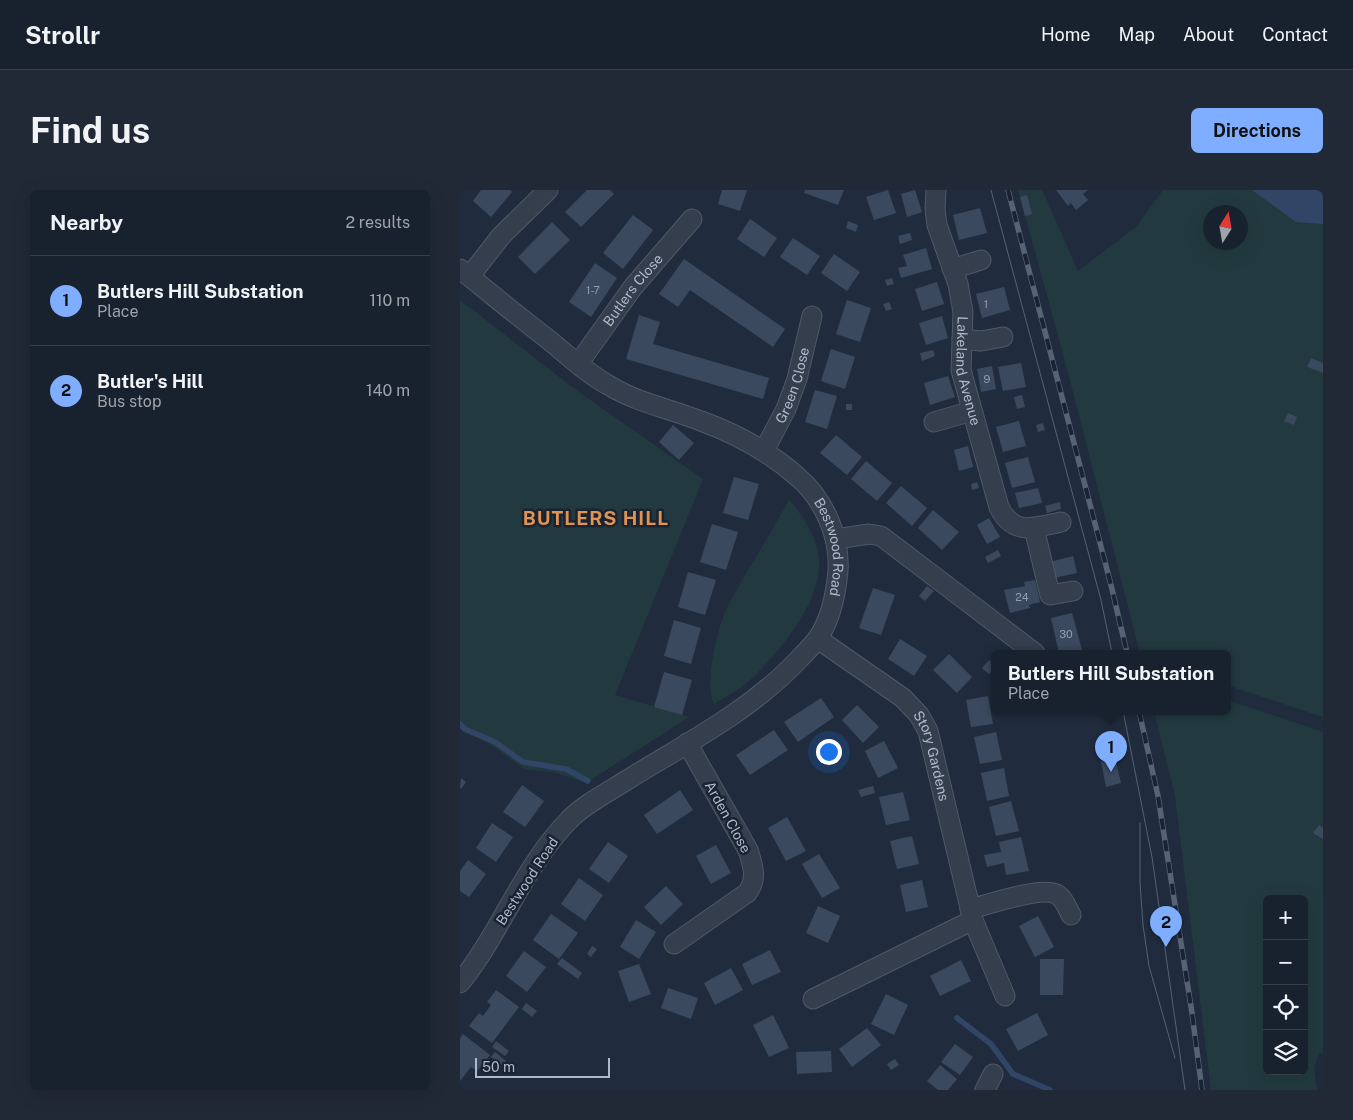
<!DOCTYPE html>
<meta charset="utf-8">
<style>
:root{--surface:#18212e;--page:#212936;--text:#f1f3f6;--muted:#9fa3aa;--line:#363e4a;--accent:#7fadff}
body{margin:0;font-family:"Public Sans",sans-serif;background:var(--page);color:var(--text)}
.controls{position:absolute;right:15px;bottom:15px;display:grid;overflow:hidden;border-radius:8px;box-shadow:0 5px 20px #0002}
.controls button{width:45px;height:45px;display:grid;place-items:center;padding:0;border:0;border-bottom:1px solid var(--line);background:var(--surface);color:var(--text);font:25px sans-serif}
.compass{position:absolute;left:743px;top:15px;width:45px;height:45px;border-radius:50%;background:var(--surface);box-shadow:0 5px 20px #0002;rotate:11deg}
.scale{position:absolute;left:15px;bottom:12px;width:135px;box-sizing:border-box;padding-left:5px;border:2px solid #afb9c9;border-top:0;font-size:14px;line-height:18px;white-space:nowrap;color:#afb9c9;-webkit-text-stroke:4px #192332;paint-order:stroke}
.you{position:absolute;left:368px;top:561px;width:18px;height:18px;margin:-12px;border:4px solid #fff;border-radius:50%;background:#1a73e8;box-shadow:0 0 0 8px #1a73e833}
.badge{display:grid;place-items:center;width:32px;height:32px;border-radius:50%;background:var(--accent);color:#111;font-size:16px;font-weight:700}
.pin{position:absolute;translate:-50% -41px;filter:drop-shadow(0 1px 2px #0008)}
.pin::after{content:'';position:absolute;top:26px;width:18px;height:15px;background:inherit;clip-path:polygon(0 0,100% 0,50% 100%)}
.popup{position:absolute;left:531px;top:460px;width:240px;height:65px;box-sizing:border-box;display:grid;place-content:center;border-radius:8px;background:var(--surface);filter:drop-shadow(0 1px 4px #0005);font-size:16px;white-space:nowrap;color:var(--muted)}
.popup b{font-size:19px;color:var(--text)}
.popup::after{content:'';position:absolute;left:50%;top:100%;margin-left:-10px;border:10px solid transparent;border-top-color:var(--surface)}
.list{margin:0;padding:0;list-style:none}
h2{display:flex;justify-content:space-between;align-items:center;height:65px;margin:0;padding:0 20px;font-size:21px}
h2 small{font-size:16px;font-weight:400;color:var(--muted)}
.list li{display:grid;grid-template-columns:32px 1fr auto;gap:15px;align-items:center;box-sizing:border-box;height:90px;padding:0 20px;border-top:1px solid var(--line)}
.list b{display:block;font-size:19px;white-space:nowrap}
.list p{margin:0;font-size:16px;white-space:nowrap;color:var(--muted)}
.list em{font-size:16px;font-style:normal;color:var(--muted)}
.icon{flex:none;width:28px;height:28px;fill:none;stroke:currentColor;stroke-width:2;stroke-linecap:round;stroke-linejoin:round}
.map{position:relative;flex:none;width:863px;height:900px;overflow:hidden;border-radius:8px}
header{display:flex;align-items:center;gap:30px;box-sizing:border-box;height:70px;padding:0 25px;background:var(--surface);border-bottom:1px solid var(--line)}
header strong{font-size:24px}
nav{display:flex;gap:28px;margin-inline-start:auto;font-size:18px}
.intro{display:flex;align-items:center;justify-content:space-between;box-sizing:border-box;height:120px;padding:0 30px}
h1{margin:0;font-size:35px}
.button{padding:12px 22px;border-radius:8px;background:var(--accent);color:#111;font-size:18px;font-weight:700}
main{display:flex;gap:30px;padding:0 30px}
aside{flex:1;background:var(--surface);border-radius:8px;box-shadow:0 5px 20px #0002}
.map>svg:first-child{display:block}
.green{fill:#223a3f;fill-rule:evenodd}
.water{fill:#314667}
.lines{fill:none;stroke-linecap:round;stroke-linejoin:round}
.stream{stroke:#314667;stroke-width:5.5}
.building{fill:#3b495e}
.minor-casing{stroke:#4f5968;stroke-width:21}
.minor{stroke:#343e4d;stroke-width:19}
.tram{stroke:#566275;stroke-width:1}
.rail-casing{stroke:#566275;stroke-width:5.5}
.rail{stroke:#192332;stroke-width:4;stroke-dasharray:11;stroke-linecap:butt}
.labels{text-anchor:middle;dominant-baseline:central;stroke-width:5;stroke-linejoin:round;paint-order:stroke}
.number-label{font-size:11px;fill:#929dae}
.street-label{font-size:14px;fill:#afb9c9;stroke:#192332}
.district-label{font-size:19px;font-weight:bold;letter-spacing:1px;fill:#df9454;stroke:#192332}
</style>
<header>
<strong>Strollr</strong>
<nav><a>Home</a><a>Map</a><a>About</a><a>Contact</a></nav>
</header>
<div class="intro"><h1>Find us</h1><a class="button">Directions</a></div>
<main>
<aside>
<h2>Nearby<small>2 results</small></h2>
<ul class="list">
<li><span class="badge">1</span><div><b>Butlers Hill Substation</b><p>Place</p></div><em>110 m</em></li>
<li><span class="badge">2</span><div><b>Butler's Hill</b><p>Bus stop</p></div><em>140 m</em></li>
</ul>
</aside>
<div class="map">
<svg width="863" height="900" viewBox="0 0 863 900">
<rect width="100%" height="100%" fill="#202c3e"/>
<g class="green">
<path d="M558,0H582L618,81L676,37L703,0H863V173L851,168L847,177L863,183V527L767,495V463H680L604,167ZM751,22H781V52H751Z"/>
<polygon points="0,110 116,200 243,289 155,505 229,527 126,593 94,582 65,579 30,554 0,540"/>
<path d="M329,309C343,327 357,346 359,369C362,412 318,464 289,491C279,500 265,507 254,514C244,494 257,440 266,420C285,382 310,347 329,309Z"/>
<path d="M767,510L863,542V863H859L854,878L857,900H751L715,606L694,521H767ZM807,709H844V881H807Z"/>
</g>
<polygon class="water" points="792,0 863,0 863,34 836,32"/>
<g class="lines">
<g class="stream">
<polyline points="0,534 5,539 35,552 63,572 106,579 128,591"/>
<polyline points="497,828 531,854 553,884 590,900"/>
</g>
</g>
<g class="building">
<polygon points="21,0 50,0 52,2 31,27 13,11"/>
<polygon points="127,0 150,0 154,4 121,37 105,22"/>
<polygon points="262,0 287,0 280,21 258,14"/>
<polygon points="345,0 384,0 378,15 344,3"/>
<polygon points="428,0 436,23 414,30 406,7"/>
<polygon points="455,0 462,22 447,27 441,4"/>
<polygon points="596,0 628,0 623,4 628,10 616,20 611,13 608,16"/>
<polygon points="567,5 572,24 565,26 560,7"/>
<polygon points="520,18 527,43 499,50 493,25"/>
<polygon points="173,25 193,40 163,79 143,63"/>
<polygon points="290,29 317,48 304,67 277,49"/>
<polygon points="388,31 398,35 396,42 386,38"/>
<polygon points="92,32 110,50 75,84 58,67"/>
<polygon points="450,43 452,50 440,54 438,46"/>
<polygon points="333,48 360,66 347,85 320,67"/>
<polygon points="466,58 472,79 441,88 438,78 447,76 443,65"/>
<polygon points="374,64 400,82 387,101 361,83"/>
<polygon points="224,69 325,139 313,157 230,100 218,117 199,104"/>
<polygon points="135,73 157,88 131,127 109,112"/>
<polygon points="432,88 434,94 427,96 425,90"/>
<polygon points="477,92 484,114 462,121 455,99"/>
<polygon points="544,97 550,120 522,128 516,104"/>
<polygon points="387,110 411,118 400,152 376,144"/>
<polygon points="429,112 432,119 426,121 423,114"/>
<polygon points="179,125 200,132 193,154 309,188 303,209 166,169"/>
<polygon points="482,126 488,148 466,155 459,133"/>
<polygon points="371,159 395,167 385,199 361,191"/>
<polygon points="473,160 475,166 462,171 460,163"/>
<polygon points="851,168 863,173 863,183 847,177"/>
<polygon points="561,173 566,197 543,201 538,177"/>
<polygon points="532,176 536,199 521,202 517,179"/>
<polygon points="488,186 495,207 470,215 464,193"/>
<polygon points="355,200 377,206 367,239 345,232"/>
<polygon points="562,205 565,217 557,219 554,207"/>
<rect x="386" y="214" width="6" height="6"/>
<polygon points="828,223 837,227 834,235 824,231"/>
<polygon points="559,231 566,256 543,262 536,237"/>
<polygon points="583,233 585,240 578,242 576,235"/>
<polygon points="213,235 234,253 219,270 199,252"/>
<polygon points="376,245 402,267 387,285 360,263"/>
<polygon points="508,256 513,277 499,281 494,260"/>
<polygon points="568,267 575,292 552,298 545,273"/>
<polygon points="406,271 432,293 417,311 391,289"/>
<polygon points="274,287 299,294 288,330 263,323"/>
<polygon points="517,292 519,298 512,300 511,294"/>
<polygon points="441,296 467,318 452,336 426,313"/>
<polygon points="578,298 582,313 559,318 555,303"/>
<polygon points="600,312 601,319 587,323 585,316"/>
<polygon points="473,320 499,342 482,360 458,338"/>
<polygon points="529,328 540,347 527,354 517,335"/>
<polygon points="252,334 278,342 266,380 240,372"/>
<polygon points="538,360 541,366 528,373 525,367"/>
<polygon points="613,366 617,383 594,388 590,372"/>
<polygon points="228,382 256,390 245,425 218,417"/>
<polygon points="575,390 580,412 569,415 570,418 550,423 544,400 565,396 564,392"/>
<polygon points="467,396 474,401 465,411 459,406"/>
<polygon points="413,398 435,405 421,445 399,438"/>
<polygon points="612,423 622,460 608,463 599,463 591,428"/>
<polygon points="214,430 241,438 231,474 204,466"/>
<polygon points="440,449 467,466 454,486 428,469"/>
<polygon points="489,464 512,487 497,503 473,480"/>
<polygon points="529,470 535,475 535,478 529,484 522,478"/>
<polygon points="204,482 232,490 222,525 194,517"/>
<polygon points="528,506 533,534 511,537 506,510"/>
<polygon points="361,508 374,527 338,552 324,532"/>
<polygon points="397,515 419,537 403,553 382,530"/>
<polygon points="314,540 328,560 290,585 276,565"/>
<polygon points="536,542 542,570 520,574 514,547"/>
<polygon points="424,551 438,578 418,588 405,561"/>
<polygon points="655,567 661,593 646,597 641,571"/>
<polygon points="544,578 549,606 527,611 521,583"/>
<polygon points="1,588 6,592 1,599 0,598"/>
<polygon points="62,595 84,611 65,637 43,622"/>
<polygon points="413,596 415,603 401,607 398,600"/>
<polygon points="220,600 233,620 197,644 184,625"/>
<polygon points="443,602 450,630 426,635 419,607"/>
<polygon points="551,611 559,641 536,646 529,617"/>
<polygon points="327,627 346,661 326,671 308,638"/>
<polygon points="32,633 53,647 36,672 16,658"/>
<polygon points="859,635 863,638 863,649 853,643"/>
<polygon points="452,646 459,674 437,679 430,651"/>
<polygon points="561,647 569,681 546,685 544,673 527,677 524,665 541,662 539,652"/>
<polygon points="148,652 168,666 149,693 129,679"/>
<polygon points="256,655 271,683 251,694 236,666"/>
<polygon points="359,664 380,698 362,708 342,674"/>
<polygon points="8,670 26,684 9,707 0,701 0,681"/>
<polygon points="119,688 143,705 125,731 101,714"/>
<polygon points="462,690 468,717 446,722 440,695"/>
<polygon points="206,696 223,714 201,735 184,717"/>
<polygon points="358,716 380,726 368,753 346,743"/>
<polygon points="91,724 118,743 99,769 73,750"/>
<polygon points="578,726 594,757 575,767 559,736"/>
<polygon points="176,730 196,742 179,769 160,757"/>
<polygon points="132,756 137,759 131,767 127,764"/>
<polygon points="310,760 321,782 292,795 282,774"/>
<polygon points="64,761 86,777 67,802 46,786"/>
<polygon points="102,768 122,783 118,789 97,774"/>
<polygon points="580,769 604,769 603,805 580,805"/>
<polygon points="501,770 511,791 480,806 470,786"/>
<polygon points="179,774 191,804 169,812 158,781"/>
<polygon points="271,778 283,800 255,815 244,793"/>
<polygon points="208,798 238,808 231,829 201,818"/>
<polygon points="36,800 59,817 32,853 9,836 19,823 23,826 31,815 27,812"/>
<polygon points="426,804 448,815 434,845 411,834"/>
<polygon points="66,813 77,821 72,827 62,819"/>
<polygon points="577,823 588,845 558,861 546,839"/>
<polygon points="313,825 329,858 309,867 293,835"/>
<polygon points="407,838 421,855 392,877 379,859"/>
<polygon points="3,844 30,865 17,881 11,877 0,891 0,848"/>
<polygon points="36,851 49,861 45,866 32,857"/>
<polygon points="495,854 513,867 500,885 481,872"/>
<polygon points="371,861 372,882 337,884 336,862"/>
<polygon points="35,862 46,871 42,875 31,867"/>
<polygon points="435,869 439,875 431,880 427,874"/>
<polygon points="480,875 497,889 488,900 478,900 467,891"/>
</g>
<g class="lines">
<defs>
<g id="minor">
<path id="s1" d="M476,0L475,19L477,35L498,94L503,122L501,180L539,317C553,346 574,338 601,332"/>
<path id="s2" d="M0,79C30,103 59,127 89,150C108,166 128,184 150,196C178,213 211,219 241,231C277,244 311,263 339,288C365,311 380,347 378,381C376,403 371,429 358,448C353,455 346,462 340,468C292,520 227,553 167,590C150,601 123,615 109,630C63,677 41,742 0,793"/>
<polyline points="492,79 521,70"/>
<polyline points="10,86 41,46 88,0"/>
<polyline points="502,149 521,151 543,147"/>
<path id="s3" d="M118,174L173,97L232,29"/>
<polyline points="474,232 512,221"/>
<path id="s4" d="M304,261L326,219L337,189L352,126"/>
<polyline points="574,338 590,405 613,401"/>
<polyline points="376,349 409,344 421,346 575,463"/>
<path id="s5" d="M358,449L443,508L459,525L468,541L513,730L545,806"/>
<path d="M510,719C528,715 583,695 598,705C605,710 607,718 611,725"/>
<path d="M214,754L287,703C298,689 293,676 288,660L227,553"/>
<polyline points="353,809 513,730"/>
<polyline points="525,900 533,884"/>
</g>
</defs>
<use href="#minor" class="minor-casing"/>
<use href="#minor" class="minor"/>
<g class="tram">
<polyline points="531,0 641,410 652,463"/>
<polyline points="663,521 692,667 725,900"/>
<polyline points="680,633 680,693 683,735 689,776 715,868"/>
</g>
<defs>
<g id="rail">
<polyline points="548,0 651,395 667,463"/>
<polyline points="679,521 698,606 732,823 742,900"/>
</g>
</defs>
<use href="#rail" class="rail-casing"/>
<use href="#rail" class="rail"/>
</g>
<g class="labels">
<g class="number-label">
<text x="133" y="100">1-7</text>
<text x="526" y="114">1</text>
<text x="527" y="189">9</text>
<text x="562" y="407">24</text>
<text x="606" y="444">30</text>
</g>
<g class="street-label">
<text stroke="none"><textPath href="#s3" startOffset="92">Butlers Close</textPath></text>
<text stroke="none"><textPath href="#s1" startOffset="186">Lakeland Avenue</textPath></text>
<text stroke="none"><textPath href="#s4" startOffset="72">Green Close</textPath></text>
<text stroke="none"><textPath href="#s2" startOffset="481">Bestwood Road</textPath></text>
<text stroke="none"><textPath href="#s5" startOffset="170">Story Gardens</textPath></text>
<text transform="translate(268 627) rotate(61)">Arden Close</text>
<text transform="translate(67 691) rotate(-57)">Bestwood Road</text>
</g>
<g class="district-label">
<text x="136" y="328">BUTLERS HILL</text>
</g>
</g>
</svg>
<div class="controls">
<button>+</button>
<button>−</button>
<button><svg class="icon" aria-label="locate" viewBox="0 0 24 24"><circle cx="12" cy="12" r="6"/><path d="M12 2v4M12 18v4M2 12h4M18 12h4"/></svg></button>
<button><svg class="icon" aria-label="layers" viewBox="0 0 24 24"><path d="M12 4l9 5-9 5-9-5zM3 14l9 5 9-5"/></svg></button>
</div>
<svg class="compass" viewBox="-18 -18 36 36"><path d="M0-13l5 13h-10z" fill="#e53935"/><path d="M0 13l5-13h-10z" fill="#9fa3aa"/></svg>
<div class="scale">50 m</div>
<div class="you"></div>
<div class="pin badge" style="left:651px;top:582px">1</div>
<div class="popup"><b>Butlers Hill Substation</b>Place</div>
<div class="pin badge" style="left:706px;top:757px">2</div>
</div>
</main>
